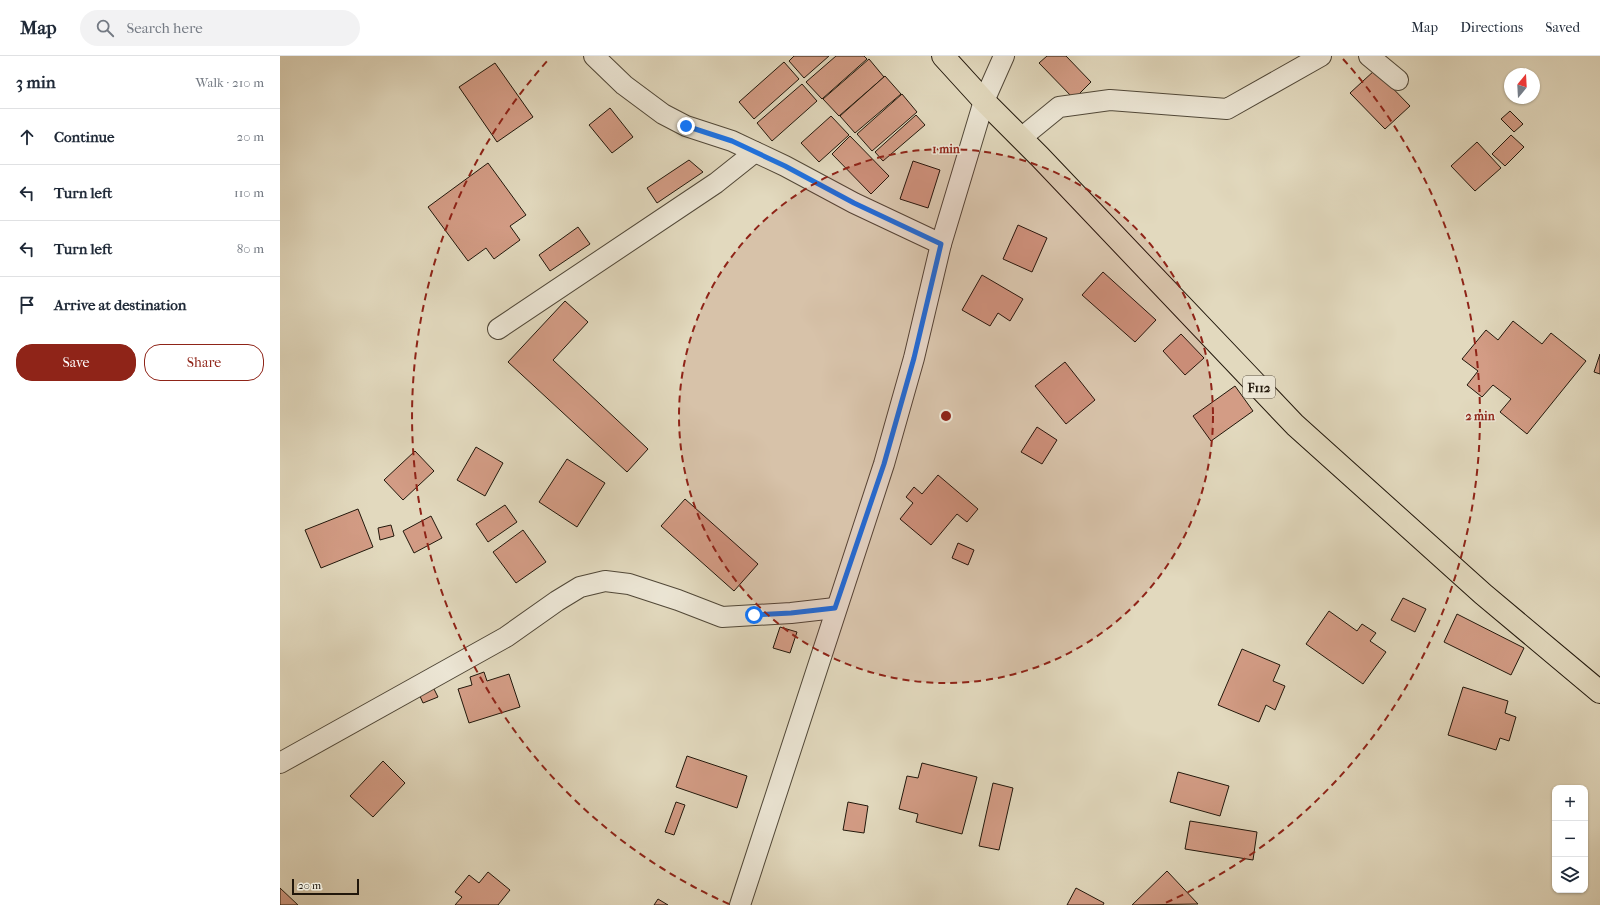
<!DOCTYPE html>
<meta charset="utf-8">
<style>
:root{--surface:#fff;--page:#f2f2f3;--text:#1f2937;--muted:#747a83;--line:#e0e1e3;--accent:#8f2418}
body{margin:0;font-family:"IM FELL French Canon",serif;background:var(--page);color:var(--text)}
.controls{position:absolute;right:12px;bottom:12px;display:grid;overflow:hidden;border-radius:8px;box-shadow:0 1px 3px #0004}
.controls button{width:36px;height:36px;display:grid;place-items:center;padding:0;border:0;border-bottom:1px solid var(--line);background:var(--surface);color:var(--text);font:20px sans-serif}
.compass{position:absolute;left:1224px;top:12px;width:36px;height:36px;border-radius:50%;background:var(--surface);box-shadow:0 1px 3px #0004;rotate:18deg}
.scale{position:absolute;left:12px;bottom:10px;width:67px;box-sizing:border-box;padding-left:4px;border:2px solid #21170b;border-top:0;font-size:11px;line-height:14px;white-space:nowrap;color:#21170b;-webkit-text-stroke:3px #ece6d5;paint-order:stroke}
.stop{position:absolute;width:12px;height:12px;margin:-9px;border:3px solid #1a73e8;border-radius:50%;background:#fff}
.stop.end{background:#1a73e8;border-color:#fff;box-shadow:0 1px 4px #0008}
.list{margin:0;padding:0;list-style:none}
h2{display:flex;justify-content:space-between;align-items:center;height:52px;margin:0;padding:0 16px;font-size:17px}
h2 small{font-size:13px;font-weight:400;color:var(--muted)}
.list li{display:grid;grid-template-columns:26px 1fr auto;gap:12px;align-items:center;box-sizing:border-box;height:56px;padding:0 16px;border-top:1px solid var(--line)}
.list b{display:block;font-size:15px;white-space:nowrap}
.list em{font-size:13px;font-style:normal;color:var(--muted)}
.actions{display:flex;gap:8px;padding:12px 16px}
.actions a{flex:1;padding:9px 0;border:1px solid var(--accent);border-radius:16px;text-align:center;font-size:14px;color:var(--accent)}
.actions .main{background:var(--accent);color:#fff}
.icon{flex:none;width:22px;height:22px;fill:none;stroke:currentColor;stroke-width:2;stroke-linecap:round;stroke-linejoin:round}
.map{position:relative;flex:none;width:1320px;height:849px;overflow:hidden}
header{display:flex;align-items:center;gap:24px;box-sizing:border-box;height:56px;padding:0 20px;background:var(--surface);border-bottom:1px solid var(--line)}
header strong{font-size:19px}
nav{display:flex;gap:22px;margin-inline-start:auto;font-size:14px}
.search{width:280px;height:36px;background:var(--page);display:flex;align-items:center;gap:10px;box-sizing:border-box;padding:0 14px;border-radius:22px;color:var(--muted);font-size:15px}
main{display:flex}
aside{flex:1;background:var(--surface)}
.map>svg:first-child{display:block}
.building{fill:#d39c85;stroke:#21170b}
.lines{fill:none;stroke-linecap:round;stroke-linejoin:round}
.street-casing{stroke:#514838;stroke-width:22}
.primary-casing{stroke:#21170b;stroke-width:24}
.street{stroke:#ece6d5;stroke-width:20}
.primary{stroke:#e2d9be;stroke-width:22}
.route{stroke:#1a73e8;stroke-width:5}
.ring{fill:none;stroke:#8f2418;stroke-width:2;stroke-dasharray:7 5}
.labels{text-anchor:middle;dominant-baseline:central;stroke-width:3;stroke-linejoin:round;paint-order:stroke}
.shield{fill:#ece6d5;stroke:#5e5548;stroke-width:1}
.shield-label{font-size:13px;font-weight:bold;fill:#21170b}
.centre{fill:#8f2418;stroke:#ece6d5;stroke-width:2}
.ring-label{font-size:12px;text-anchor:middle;font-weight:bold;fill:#8f2418;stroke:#ece6d5;stroke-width:3;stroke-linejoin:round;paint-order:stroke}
</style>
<header>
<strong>Map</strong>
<div class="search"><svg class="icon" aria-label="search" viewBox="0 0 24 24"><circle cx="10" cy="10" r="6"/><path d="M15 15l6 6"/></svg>Search here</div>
<nav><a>Map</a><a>Directions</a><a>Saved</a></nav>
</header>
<main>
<aside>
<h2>3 min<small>Walk · 210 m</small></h2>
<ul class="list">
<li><svg class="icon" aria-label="ahead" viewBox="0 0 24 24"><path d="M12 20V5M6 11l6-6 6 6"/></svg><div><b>Continue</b></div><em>20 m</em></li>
<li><svg class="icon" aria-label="left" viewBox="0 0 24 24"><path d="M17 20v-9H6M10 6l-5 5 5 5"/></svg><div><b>Turn left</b></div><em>110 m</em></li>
<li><svg class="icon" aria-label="left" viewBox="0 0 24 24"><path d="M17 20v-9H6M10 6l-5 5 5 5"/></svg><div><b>Turn left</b></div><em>80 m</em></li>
<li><svg class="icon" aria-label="arrive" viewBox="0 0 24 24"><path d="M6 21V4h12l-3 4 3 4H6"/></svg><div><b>Arrive at destination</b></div></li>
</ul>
<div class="actions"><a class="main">Save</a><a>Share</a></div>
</aside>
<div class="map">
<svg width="1320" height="849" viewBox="0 0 1320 849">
<rect width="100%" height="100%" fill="#e2d9be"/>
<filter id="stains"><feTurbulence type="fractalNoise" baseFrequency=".005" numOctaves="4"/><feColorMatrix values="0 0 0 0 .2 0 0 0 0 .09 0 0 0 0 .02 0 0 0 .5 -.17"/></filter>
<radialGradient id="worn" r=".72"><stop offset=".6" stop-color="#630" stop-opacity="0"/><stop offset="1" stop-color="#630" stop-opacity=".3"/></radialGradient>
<g class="building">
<polygon points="514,0 549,0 524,22 509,5"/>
<polygon points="556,0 584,0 587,3 542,43 526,26"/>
<polygon points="767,0 786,0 811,26 794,43 759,7"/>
<polygon points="589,3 604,21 559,60 543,43"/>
<polygon points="504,6 519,23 474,63 459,46"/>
<polygon points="215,7 253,61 217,86 179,31"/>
<polygon points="1095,14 1130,50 1105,73 1070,37"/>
<polygon points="605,20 621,38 575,77 560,60"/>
<polygon points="522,28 537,45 492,85 477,67"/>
<polygon points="622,38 637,56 592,95 577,78"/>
<polygon points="330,52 353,81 332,97 309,69"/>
<polygon points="1230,55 1243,68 1234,76 1221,63"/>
<polygon points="636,59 645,69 603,105 595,96"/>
<polygon points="551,60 569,79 539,106 521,87"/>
<polygon points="1231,79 1244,91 1225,110 1212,98"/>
<polygon points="570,80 609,120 591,138 552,98"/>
<polygon points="1197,86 1221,112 1195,135 1171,110"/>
<polygon points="409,104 423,116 377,147 367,132"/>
<polygon points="633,105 660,114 648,152 620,143"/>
<polygon points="208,107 246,159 230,170 240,184 214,203 206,192 188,205 148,151"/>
<polygon points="738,169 767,182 752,216 723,203"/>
<polygon points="298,171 310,188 270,215 259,199"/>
<polygon points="823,216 876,264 855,286 802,239"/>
<polygon points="702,219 743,243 730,265 718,257 710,270 682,254"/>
<polygon points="285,245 308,266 273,304 368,393 347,416 228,306"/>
<polygon points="1233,265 1262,288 1271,277 1306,305 1247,378 1220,356 1231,343 1213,329 1202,341 1187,329 1198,315 1182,303 1206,274 1218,284"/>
<polygon points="901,278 924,302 905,319 883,295"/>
<polygon points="1320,298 1320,318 1314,316"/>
<polygon points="785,306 815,344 786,368 755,330"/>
<polygon points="955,330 973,355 931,385 913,360"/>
<polygon points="757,371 777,384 762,408 741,396"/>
<polygon points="196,391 223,407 205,440 177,424"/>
<polygon points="135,395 154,415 123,444 104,424"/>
<polygon points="287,403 325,427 297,471 259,446"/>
<polygon points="658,419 698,453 687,466 677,458 651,489 620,463 633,447 626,441 634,431 642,438"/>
<polygon points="405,443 478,508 454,535 381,470"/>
<polygon points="225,449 237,466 208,486 196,468"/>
<polygon points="78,453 93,491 41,512 25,474"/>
<polygon points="151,460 162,482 134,497 123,475"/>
<polygon points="111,469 114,480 100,484 98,472"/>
<polygon points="243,474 266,506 236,527 213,496"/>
<polygon points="678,487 694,494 688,509 672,502"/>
<polygon points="1123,542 1146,553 1135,576 1111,564"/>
<polygon points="1049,555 1077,575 1082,568 1096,577 1090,585 1106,596 1083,628 1026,588"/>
<polygon points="1177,558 1244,592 1231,619 1164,586"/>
<polygon points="500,571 517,576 510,597 493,592"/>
<polygon points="962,593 1000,609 993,625 1005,630 995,654 986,649 979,666 938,649"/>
<polygon points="204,616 207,625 229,618 240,651 189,667 178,633 192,629 190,621"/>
<polygon points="153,631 158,641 143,647 139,638"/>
<polygon points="1183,631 1228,645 1225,657 1236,661 1229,685 1220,682 1216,694 1168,679"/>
<polygon points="407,700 467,720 457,752 396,731"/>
<polygon points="103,705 125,727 93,761 70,740"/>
<polygon points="642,707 697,721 682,778 636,766 638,758 619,753 627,720 638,722"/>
<polygon points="898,716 949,730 940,760 890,746"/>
<polygon points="713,727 733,732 719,794 699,790"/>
<polygon points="396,746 405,749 394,779 385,776"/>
<polygon points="568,746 588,750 584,777 563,774"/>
<polygon points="910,765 977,776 973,804 905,793"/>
<polygon points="887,815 918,848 852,849"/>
<polygon points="208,816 230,834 218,849 175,849 182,841 175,836 189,819 199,827"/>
<polygon points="0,832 18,849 0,849"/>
<polygon points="796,832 824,847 823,849 787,849"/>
<polygon points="378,843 388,849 374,849"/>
</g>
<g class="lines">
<defs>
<g id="street">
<polyline points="314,0 344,29 383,58 406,70 452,85 505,110 574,147 661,188"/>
<polyline points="1089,0 1118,24"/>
<polyline points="741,82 779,51 830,44 947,53 1041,0"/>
<polyline points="218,273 436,127 475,96"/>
<polyline points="0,707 226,581 277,545 300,531 325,525 349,528 398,544 442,561 511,557 555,552"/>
<polyline points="460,849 604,408 634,302 661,188 704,45 724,0"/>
</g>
<polyline id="primary" points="663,0 704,45 760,101 1015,369 1203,538 1320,636"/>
</defs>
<use href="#street" class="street-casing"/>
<use href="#primary" class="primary-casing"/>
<use href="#street" class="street"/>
<use href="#primary" class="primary"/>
</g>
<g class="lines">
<polyline class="route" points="406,70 452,85 505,110 574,147 661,188 634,302 604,408 555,552 511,557 474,559"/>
</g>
<circle cx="666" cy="360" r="267" fill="#8f2418" fill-opacity=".12"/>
<g class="ring">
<circle cx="666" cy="360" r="267"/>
<path d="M449 848A534 534 0 0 1 269 3M1063 3A534 534 0 0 1 883 848"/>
</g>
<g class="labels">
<rect class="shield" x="963" y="320" width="32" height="22" rx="3"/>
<g class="shield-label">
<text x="979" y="331">F112</text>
</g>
</g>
<circle cx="666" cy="360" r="6" class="centre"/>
<g class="ring-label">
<text x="666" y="97">1 min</text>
<text x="1200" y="364">2 min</text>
</g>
<rect width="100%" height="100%" filter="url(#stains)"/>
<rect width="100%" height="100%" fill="url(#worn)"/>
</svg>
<div class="controls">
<button>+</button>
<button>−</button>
<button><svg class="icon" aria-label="layers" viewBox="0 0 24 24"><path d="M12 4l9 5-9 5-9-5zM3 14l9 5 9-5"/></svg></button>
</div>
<svg class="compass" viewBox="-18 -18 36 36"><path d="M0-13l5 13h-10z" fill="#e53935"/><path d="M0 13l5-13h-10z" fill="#747a83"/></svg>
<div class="scale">20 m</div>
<div class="stop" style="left:474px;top:559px"></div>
<div class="stop end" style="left:406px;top:70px"></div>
</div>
</main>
